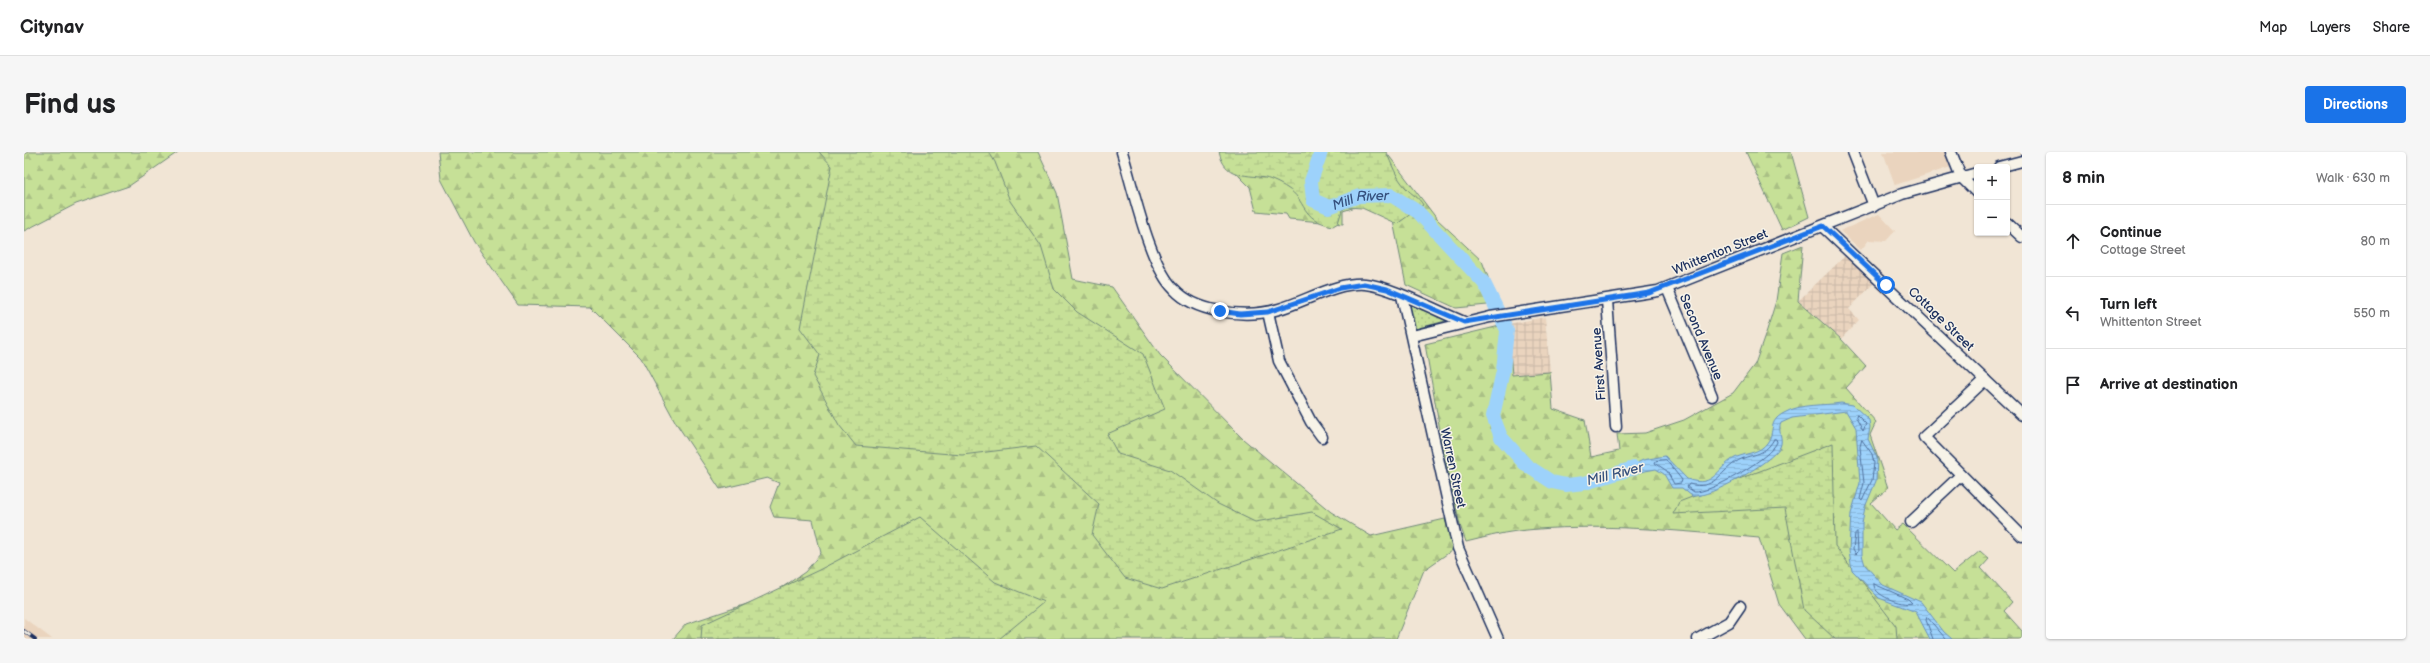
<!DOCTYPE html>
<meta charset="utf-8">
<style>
:root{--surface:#fff;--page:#f6f6f6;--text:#202124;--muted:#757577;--line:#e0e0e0;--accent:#1a73e8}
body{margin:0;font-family:"Balsamiq Sans",sans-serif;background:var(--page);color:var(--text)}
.controls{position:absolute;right:12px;top:12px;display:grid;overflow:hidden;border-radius:4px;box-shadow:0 1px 3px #0004}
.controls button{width:36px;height:36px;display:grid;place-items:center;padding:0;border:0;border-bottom:1px solid var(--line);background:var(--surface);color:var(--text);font:20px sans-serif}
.stop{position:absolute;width:12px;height:12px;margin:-9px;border:3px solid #1a73e8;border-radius:50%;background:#fff}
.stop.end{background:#1a73e8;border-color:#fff;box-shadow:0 1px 4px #0008}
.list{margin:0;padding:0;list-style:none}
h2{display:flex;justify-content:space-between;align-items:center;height:52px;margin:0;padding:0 16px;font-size:17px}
h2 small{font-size:13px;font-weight:400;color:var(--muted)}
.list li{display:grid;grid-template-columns:26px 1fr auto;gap:12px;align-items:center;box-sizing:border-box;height:72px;padding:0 16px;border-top:1px solid var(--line)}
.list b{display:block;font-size:15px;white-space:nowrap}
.list p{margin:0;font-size:13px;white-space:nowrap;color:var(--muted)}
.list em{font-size:13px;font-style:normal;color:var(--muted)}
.icon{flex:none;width:22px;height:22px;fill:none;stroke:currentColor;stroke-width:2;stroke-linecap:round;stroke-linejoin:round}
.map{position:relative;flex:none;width:1998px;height:487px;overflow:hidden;border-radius:4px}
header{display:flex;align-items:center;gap:24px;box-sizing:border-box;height:56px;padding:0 20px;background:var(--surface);border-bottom:1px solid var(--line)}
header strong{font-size:19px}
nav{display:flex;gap:22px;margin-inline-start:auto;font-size:14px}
.intro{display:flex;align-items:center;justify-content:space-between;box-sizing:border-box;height:96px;padding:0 24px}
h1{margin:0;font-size:28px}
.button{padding:10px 18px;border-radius:4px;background:var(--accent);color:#fff;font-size:14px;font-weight:700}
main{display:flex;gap:24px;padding:0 24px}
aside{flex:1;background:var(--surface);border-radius:4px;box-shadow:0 1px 3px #0004}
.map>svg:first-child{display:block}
.built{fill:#ead4be}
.industrial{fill:url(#industrial-grid)}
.grass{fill:url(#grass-dots);stroke:#70887a}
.forest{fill:url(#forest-firs);stroke:#70887a}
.wetland{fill:url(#wetland-marsh);stroke:#70887a}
.water{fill:url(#water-rules);stroke:#6991bc}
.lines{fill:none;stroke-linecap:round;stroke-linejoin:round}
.shore{stroke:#4f709d;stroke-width:1}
.river{stroke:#9dd2fb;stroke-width:14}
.minor-casing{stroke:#1b2f5e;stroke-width:13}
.minor{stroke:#f7f3e8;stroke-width:10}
.rail-casing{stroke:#1b2f5e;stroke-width:4}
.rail{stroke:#f7f3e8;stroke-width:2.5;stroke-dasharray:8;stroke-linecap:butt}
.route{stroke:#1a73e8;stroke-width:5}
.labels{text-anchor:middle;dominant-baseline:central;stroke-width:3;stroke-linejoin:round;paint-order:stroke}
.street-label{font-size:13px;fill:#1b2f5e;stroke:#f7f3e8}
.water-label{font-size:14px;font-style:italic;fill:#35507d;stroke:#f7f3e8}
</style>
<header>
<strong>Citynav</strong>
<nav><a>Map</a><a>Layers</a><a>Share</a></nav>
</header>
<div class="intro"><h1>Find us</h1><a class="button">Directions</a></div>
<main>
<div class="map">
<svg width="1998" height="487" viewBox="0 0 1998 487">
<defs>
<pattern id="industrial-grid" width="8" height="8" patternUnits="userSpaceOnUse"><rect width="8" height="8" fill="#ead4be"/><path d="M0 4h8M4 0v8" fill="none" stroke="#c8b6a6"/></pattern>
<pattern id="grass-dots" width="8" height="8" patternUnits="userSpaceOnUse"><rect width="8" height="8" fill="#c6e097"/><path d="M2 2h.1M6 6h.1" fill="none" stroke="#aac085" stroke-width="1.8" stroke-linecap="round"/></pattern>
<pattern id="forest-firs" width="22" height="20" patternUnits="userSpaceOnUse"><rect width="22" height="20" fill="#c6e097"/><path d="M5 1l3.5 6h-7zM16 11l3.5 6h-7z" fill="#aac085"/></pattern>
<pattern id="wetland-marsh" width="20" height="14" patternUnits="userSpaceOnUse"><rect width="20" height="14" fill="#c6e097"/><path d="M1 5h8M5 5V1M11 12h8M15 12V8" fill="none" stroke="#aac085"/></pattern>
<pattern id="water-rules" width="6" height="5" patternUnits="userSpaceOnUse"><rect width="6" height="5" fill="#9dd2fb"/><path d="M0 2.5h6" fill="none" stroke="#87b5da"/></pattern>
</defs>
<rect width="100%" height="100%" fill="#f1e5d5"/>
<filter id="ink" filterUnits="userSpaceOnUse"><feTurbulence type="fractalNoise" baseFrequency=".025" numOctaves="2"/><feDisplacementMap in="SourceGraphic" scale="8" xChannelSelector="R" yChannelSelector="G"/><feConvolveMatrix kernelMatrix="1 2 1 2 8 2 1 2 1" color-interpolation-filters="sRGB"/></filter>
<g filter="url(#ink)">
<g class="built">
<polygon points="1859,0 1925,0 1930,14 1871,33"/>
<polygon points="1855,62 1871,79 1862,89 1845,88 1837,98 1816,79"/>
<polygon points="0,466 28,487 0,487"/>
</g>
<g class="industrial">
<polygon points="1821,104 1850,131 1825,157 1835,168 1817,187 1774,149"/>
<polygon points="1521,165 1526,220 1488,224 1484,172"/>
</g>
<polygon class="grass" points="1385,151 1425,168 1391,177"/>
<g class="forest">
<polygon points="4,0 154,0 105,34 52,52 0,79 0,2"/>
<polygon points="414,0 1014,0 1033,41 1049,127 1088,135 1136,203 1219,287 1307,360 1347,384 1421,367 1430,397 1400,418 1372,487 649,487 662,472 744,445 781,420 797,401 789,368 750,365 746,355 755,331 743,326 696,337 652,271 617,206 566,155 494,153 450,90 417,27"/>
<polygon points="1362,0 1413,67 1458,109 1474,152 1432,156 1382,133 1368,64 1344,51 1319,59 1319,72 1265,67 1262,62 1232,59 1226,35 1201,10"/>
<polygon points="1722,0 1767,0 1785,65 1758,78"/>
<path d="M1779,93L1774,149L1817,187L1842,214L1822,236L1852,270L1846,283L1864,336L1847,351L1871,378L1879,372L1929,421L1956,399L1965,407L1957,416L1988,450L1980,459L1998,479V487H1781L1755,452L1735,386C1656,379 1573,370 1493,379C1476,381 1459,386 1442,390L1436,373L1419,296L1401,192L1484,172L1488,223L1526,220L1529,257L1561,268L1567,305L1595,299L1593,282L1621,281L1660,268L1709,241L1731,212L1743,178L1752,149L1759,101Z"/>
</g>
<g class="wetland">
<polygon points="795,0 965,0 971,10 986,49 1017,94 1030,137 1053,160 1119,202 1141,257 1083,282 1094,302 1146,318 1194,352 1231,370 1288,360 1318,377 1138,437 1101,426 1068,383 1075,352 1012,294 938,303 832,294 815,273 789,224 796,203 776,176 808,14"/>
<path d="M1195,0H1362C1368,12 1372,26 1382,36C1388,43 1395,45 1399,53L1373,72L1338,56L1323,55L1318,58L1314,71L1309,74C1276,68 1283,48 1263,36C1257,32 1247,27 1241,26C1219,22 1201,26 1195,0Z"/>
<polygon points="1809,291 1811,394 1872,474 1873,487 1811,487 1780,458 1761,356 1649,362 1655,350"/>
<polygon points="896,365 971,430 1020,450 975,487 677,487 678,473 795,418"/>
</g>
<path class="water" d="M1817,251L1829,253L1845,268L1846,275L1844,287L1853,306L1852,329L1841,355L1838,371V403L1841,413L1859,433L1897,450L1920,480L1928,487H1906L1892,460L1855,446L1828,418L1825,398L1827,362L1836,331L1832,276L1822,259L1768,266L1757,271C1753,278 1760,287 1756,295C1746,311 1687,346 1668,344L1658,336H1648L1640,322L1632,317L1583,326L1619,308L1641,304L1663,327C1692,338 1694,312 1713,305C1723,301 1736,301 1743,291C1752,279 1743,270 1760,261C1777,251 1799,254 1817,251Z"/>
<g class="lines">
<g class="shore">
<polygon points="1833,263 1842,272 1839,279 1832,266"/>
<path d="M1750,287H1752L1753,290C1748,305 1686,342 1670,340L1663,335L1665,332C1690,339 1695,321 1712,310C1727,300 1739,307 1750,287Z"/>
<polygon points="1838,288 1848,302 1850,311 1848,328 1838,349 1836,347 1840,331 1836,295"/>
<polygon points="1642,308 1658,328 1657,331 1650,332 1643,319 1631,311 1632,309"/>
<polygon points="1833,380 1834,400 1832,402 1829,397 1831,382"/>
<path d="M1850,432L1884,447L1888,451C1878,454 1848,443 1850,432Z"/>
<polyline points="1909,487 1902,468 1903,465 1922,487"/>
</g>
<path class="river" id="s1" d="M1297,0L1287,29L1289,48L1305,55L1335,44L1367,43L1394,60L1460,131L1483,178L1479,219L1469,264L1477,285L1502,313L1528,330L1542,333L1561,331L1610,316"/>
<defs>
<g id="minor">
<path d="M1098,0C1109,35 1125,113 1150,137C1162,150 1178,156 1195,159C1215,163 1235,163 1255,157C1283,149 1312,130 1341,132C1366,134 1415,160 1440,170"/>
<polyline points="1829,0 1850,54"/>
<polyline points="1927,0 1937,25 1953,41"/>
<polyline points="1975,15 1998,9"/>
<polyline points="1983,71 1998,85"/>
<polyline points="1799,75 1998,263"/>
<polyline points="1643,136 1688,244"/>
<polyline points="1378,144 1434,396 1474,487"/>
<polyline points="1583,148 1592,275"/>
<polyline points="1244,160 1255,209 1287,270 1298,285"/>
<polyline points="1388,184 1466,165 1634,139 1878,42 1953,21"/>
<polyline points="1961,228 1900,285 1998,384"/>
<polyline points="1887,370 1937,323"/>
<polyline points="1674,487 1705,470 1716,454"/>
</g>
</defs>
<use href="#minor" class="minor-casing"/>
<use href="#minor" class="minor"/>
<defs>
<polyline id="rail" points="0,479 11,487"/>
</defs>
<use href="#rail" class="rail-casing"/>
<use href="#rail" class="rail"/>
</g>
</g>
<g class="lines" filter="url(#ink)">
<polyline class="route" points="1196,159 1216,162 1244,160 1316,136 1340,132 1363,137 1440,170 1625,141 1799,74 1862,133"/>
</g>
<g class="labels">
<g class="street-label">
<text transform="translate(1696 100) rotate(-22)">Whittenton Street</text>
<text transform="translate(1917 167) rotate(44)">Cottage Street</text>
<text transform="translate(1677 185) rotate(67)">Second Avenue</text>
<text transform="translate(1575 212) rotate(-94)">First Avenue</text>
<text transform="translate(1429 316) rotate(78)">Warren Street</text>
</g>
<g class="water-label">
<text stroke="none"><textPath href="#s1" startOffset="100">Mill River</textPath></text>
<text transform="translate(1591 322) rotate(-14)">Mill River</text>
</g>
</g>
</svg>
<div class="controls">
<button>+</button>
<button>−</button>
</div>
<div class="stop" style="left:1862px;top:133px"></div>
<div class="stop end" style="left:1196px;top:159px"></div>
</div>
<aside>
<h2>8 min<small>Walk · 630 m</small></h2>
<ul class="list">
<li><svg class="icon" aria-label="ahead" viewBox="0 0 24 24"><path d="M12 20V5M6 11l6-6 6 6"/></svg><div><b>Continue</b><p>Cottage Street</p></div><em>80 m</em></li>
<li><svg class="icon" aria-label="left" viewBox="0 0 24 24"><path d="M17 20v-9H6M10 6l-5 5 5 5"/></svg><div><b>Turn left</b><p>Whittenton Street</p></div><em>550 m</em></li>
<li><svg class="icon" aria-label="arrive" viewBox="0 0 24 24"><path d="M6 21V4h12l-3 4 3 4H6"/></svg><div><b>Arrive at destination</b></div></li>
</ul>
</aside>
</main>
